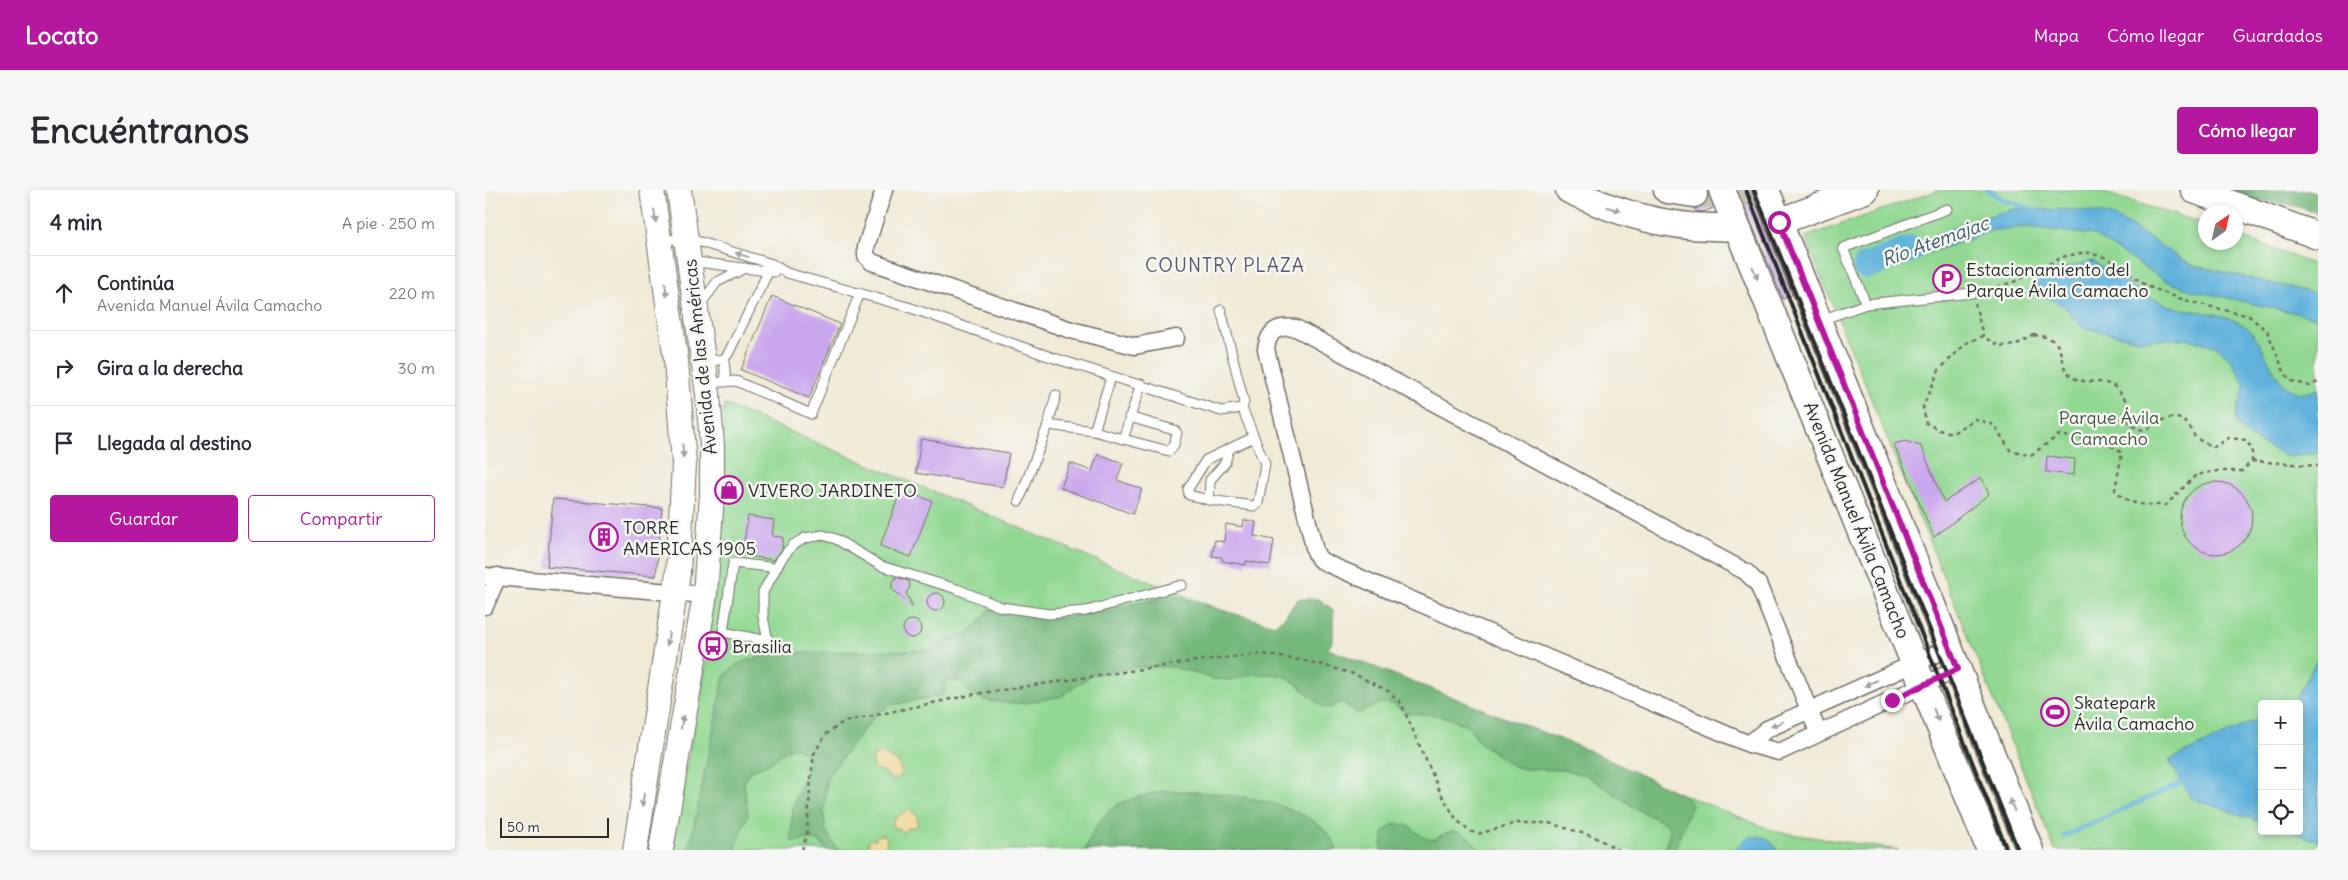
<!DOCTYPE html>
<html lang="es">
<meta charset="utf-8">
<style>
:root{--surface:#fff;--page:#f7f7f7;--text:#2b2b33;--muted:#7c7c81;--line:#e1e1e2;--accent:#b5179e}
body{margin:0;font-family:Delius,sans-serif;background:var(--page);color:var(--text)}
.controls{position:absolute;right:15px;bottom:15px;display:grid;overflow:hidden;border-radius:5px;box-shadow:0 2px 8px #0003}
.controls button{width:45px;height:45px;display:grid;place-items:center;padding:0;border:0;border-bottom:1px solid var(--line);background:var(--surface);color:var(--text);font:25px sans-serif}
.compass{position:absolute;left:1713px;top:15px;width:45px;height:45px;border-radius:50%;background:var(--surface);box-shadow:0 2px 8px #0003;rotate:34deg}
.scale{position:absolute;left:15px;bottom:12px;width:109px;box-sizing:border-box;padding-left:5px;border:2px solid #2b2b2b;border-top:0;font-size:14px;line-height:18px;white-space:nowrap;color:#2b2b2b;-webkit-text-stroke:4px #f6f6f2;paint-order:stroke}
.stop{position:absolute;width:15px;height:15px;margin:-11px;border:4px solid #b5179e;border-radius:50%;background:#fff}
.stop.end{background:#b5179e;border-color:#fff;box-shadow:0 1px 5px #0008}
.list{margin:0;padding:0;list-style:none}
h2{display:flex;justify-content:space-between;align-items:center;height:65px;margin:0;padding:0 20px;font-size:21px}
h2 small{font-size:16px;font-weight:400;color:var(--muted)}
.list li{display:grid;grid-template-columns:32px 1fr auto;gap:15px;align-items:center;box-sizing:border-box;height:75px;padding:0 20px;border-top:1px solid var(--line)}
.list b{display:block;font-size:19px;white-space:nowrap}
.list p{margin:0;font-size:16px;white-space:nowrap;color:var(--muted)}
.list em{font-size:16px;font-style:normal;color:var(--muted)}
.actions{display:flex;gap:10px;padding:15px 20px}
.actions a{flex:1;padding:11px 0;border:1px solid var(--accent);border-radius:5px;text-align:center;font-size:18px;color:var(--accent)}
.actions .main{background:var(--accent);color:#fff}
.icon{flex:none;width:28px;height:28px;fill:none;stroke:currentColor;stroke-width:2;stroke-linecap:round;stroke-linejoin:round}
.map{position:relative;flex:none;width:1833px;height:660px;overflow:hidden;border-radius:5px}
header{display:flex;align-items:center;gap:30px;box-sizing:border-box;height:70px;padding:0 25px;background:var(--accent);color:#fff}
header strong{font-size:24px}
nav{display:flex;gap:28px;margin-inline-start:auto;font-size:18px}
.intro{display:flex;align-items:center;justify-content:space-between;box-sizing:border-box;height:120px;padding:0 30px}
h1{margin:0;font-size:35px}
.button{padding:12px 22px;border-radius:5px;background:var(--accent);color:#fff;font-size:18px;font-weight:700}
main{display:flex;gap:30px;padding:0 30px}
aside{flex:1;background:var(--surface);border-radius:5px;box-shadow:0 2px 8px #0003}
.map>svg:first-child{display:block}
.green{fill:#92d892;stroke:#5e825e;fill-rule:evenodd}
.forest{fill:#75b87c;stroke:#507254}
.sand{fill:#eeda9e;stroke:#8c8264}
.water{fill:#61b2dc;stroke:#466e84}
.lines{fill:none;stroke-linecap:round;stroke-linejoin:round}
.stream{stroke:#61b2dc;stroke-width:4.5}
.river{stroke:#61b2dc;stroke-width:26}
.building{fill:#caa6ed}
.primary-tunnel{stroke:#c9c4b4;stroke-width:26;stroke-dasharray:26 13;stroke-linecap:butt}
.service-casing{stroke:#706e67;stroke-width:11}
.minor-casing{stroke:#706e67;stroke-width:19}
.secondary-casing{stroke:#706e67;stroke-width:26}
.primary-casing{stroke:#706e67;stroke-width:29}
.path{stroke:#706e67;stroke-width:2.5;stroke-dasharray:4 4;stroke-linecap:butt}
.service{stroke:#fff;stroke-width:9}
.minor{stroke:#fff;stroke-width:16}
.secondary{stroke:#fff;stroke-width:24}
.primary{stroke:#fff;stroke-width:26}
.rail{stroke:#2b2b2b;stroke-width:4}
.oneway{fill:#a0a0a0}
.route{stroke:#b5179e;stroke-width:6}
.labels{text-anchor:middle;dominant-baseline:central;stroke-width:5;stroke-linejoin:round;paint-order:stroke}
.poi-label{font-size:18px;fill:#2b2b2b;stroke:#f6f6f2;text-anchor:start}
.street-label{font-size:18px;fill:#2b2b2b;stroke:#f6f6f2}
.park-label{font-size:18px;fill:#455645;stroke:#f6f6f2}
.water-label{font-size:19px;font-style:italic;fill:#3e5a69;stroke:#f6f6f2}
.neighbourhood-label{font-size:19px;letter-spacing:1px;fill:#63566f;stroke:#f6f6f2}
</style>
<header>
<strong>Locato</strong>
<nav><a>Mapa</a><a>Cómo llegar</a><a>Guardados</a></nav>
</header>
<div class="intro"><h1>Encuéntranos</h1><a class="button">Cómo llegar</a></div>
<main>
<aside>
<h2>4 min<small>A pie · 250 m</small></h2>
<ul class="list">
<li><svg class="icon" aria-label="ahead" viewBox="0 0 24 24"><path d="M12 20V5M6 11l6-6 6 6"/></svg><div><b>Continúa</b><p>Avenida Manuel Ávila Camacho</p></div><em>220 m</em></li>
<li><svg class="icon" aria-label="right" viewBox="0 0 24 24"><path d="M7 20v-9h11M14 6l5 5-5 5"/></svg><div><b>Gira a la derecha</b></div><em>30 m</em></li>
<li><svg class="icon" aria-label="arrive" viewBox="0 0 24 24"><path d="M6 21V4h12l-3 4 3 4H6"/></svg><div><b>Llegada al destino</b></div></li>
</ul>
<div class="actions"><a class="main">Guardar</a><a>Compartir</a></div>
</aside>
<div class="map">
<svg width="1833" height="660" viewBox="0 0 1833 660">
<rect width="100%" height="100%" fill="#f6f6f2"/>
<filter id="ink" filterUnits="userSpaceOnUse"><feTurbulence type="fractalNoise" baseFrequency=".02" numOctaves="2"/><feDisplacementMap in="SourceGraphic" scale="10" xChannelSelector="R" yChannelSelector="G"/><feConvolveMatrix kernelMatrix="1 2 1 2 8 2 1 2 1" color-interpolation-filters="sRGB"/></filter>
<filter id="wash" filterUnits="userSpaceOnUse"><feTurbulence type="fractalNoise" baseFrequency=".0096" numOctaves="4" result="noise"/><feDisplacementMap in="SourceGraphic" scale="20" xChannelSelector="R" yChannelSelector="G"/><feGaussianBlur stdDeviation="1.12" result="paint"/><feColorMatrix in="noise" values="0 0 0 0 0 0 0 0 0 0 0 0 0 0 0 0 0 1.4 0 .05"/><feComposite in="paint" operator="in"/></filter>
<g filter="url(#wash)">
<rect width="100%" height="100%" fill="#f0ead6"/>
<g class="green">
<path d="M1454,0H1610L1720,34V52H1750L1751,45L1833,76V660H1570L1320,47ZM1777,514H1814V641H1777Z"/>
<polygon points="239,214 621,374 1292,642 1414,660 185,660 220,480 233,350"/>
</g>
<g class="forest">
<path d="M1726,0H1820L1833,4V24C1799,8 1761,13 1726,0Z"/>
<polygon points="688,406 789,435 798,429 813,409 834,409 848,420 848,450 843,459 1103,560 1200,606 1206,615 1190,660 1180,660 1185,640 1180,633 1155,621 1101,585 1077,580 1041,579 1028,576 997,554 991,549 988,542 981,536 968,529 951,525 921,523 908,514 896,513 873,524 857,512 844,518 838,517 812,494 801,487 787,484 765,484 747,490 729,489 688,477 649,477 607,485 577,506 541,513 519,513 499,510 486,504 475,492 462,490 458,505 406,515 392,523 342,587 339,621 340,639 353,660 341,660 335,651 318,649 310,652 306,650 308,615 325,572 319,562 310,558 301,560 287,572 265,581 259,593 263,625 250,660 204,660 239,486 251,475 282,464 299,463 446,460 464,449 481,444 490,437 505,419 580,428"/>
<path d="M677,601C724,601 835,607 852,660H600C618,615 633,611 677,601Z"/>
<path d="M909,634C927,633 927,641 940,648C949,653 955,645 962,643C975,638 989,649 993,660H896L899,641Z"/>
</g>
<g class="sand">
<polygon points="397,563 413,572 417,583 414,588 407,590 400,582 388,579 388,566"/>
<path d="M423,620C431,621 434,629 432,636L423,638L418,642L413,638H408V629Z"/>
<polygon points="394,645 399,645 402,649 401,658 383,660 384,650 390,649"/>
</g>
<g class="water">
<path d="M1530,19C1557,20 1610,17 1633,29C1659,42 1681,62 1708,75L1833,104V128L1706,100L1681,91L1609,45L1543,37L1509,40L1401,78L1394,72L1398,67L1482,32Z"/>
<path d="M1608,71C1632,85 1654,104 1680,114C1706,124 1738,120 1761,137C1786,155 1789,219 1833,199V262L1804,267L1781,256L1758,242L1750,229L1760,195L1747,171L1733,157L1704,149L1654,150L1597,137L1578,115L1550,101V90L1556,84Z"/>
<polygon points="1833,468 1833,651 1804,641 1814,641 1814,514 1805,514 1809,512"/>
<polygon points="1777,527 1777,632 1706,608 1684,570"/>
<polygon points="1267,646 1282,648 1293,660 1250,660 1260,649"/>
</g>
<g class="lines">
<g class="stream">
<polyline points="1503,0 1519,10 1552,21"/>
<polyline points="1579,646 1701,591"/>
</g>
<polyline class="river" points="1381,76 1427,59"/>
</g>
<g id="blocks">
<g class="building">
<polygon points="1253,0 1266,0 1307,105 1298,109"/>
<polygon points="1224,7 1228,18 1218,22 1211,21 1210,19 1220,14"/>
<polygon points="287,106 355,134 324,208 256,180"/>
<polygon points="436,249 524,263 518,297 431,283"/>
<polygon points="1420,251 1436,256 1459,312 1496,288 1504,304 1449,347 1409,254"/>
<polygon points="613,264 638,273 632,290 657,299 648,324 576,298 585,273 607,281"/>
<polygon points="1562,266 1590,269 1589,285 1561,282"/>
<circle cx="1731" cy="328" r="36"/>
<polygon points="416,300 447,311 426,367 395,356"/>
<polygon points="68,309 177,318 171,386 62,377"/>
<polygon points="263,326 289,330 287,346 298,347 297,359 289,370 257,365"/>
<polygon points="759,330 771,332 769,346 789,350 785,375 761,371 761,375 737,371 737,367 727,366 730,350 739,352 741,334 758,337"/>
<polygon points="411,387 424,391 425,397 421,403 428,417 407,399 407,393"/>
<circle cx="451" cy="412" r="9"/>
<circle cx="427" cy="439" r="9"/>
</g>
</g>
</g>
<g filter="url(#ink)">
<use href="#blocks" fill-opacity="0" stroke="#706e67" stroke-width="1"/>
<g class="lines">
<polyline class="primary-tunnel" points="1209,4 1245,5 1286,0"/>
<defs>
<g id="service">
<polyline points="1462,19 1358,58 1381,114 1487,103"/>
<polyline points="175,51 202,48 287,74 302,83 423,117 563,166 736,221 757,218 759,212 736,120"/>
<polyline points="205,71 289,82"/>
<polyline points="215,115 232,92 260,78"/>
<polyline points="1336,130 1381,114"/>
<polyline points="239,169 241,192"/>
<polyline points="220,172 239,169 243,164 287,74"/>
<polyline points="222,193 251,191 326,224 375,103"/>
<polyline points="644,227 689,240 692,243 689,255 684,261 638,249 656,194"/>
<polyline points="563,235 571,205"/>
<polyline points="609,241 638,249"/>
<polyline points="744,259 740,273 725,290 724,310 769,316 773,313 780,274 757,218"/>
<polyline points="724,310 704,305 703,299 721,270 769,247"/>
<polyline points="534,311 563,235 609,241 626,187"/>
<polyline points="285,377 248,373 238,442 283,451 278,427 278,402 297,368 308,355 320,348 338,345 351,349 396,376 472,399 516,417 564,424 601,421 697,395"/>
</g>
<g id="minor">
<polyline points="399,0 381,57 381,66 387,72 586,140 650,156 691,148"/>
<polyline points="0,386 220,405"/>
<polyline points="0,416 13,386"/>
<path d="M1333,542L1273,394L1261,382L811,138C793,136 784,139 781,159L830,361L834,369L843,374L1264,554L1294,562L1473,479"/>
<polyline points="1264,554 1282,539 1464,458"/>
</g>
<g id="secondary">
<polyline points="150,660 193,383 199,274 191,170 167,0"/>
<polyline points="176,660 220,405 227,305 227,255 223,204 194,0"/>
</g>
<g id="primary">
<path d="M1084,0C1121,18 1164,32 1205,36C1221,37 1236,37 1252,38"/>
<polyline points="1182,0 1209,4"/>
<polyline points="1237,0 1505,660"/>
<polyline points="1281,0 1545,660"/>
<polyline points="1709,0 1833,46"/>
<polyline points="1293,32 1380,0"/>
</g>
</defs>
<use href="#service" class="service-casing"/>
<use href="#minor" class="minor-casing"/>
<use href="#secondary" class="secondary-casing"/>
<use href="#primary" class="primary-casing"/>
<g class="path">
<polyline points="1497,100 1529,92 1577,67 1601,62 1622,68 1662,96 1699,110 1764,126 1782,141 1800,184 1807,191 1825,196 1833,192"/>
<polyline points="1490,113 1498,146"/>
<path d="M1549,145C1587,149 1568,170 1586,186C1596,195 1614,189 1627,195C1633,198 1638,207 1642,212L1641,229C1646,234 1653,242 1661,239C1664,239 1668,235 1671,233C1690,223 1703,227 1710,248L1729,257L1744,248L1760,250L1767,258V271L1757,281H1732L1711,285L1681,315C1660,315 1646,317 1630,300L1637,263L1622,253L1574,245L1546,265L1525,260L1509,235L1490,229L1468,243L1454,240L1441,233L1438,217L1454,180L1481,153L1498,146C1519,162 1528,157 1549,145Z"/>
<polyline points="1767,271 1833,276"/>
<polyline points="317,660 322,643 326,586 329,564 340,545 358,532 490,504 718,470 778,464 826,472 869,484 903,501 916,513 955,602 971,629 984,641 993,644 1031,633 1064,633 1110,647 1133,660"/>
</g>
<use href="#service" class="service"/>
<use href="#minor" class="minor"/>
<use href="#secondary" class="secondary"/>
<use href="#primary" class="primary"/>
<g class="rail">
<polyline points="1261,0 1522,660"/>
<polyline points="1269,0 1533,660"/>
</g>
</g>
<defs><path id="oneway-solid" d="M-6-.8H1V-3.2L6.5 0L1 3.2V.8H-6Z" transform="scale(1.25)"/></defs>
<g class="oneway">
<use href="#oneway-solid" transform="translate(1129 19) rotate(17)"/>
<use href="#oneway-solid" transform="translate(170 26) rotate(82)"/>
<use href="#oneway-solid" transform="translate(257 65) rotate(-163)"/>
<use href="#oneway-solid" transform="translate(1270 83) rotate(68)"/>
<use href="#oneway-solid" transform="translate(181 100) rotate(82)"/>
<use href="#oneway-solid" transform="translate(198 261) rotate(86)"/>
<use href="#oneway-solid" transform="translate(183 449) rotate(98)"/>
<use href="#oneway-solid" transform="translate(1386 493) rotate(155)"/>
<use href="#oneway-solid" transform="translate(1451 525) rotate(68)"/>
<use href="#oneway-solid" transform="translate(197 532) rotate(-80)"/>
<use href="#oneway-solid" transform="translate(1292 534) rotate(158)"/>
<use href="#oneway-solid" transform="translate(158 610) rotate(99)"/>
<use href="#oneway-solid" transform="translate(1527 615) rotate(-112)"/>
</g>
</g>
<g class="lines" filter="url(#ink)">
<polyline class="route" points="1294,32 1473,479 1407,510"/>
</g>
<defs>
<symbol id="parking-ring" viewBox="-11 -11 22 22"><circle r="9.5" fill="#f6f6f2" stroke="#b5179e" stroke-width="1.5"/><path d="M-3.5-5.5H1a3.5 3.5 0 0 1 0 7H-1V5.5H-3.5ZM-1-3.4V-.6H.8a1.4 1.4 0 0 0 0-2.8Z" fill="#b5179e"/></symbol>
<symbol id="shop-ring" viewBox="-11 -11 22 22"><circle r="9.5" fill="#f6f6f2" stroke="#b5179e" stroke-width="1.5"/><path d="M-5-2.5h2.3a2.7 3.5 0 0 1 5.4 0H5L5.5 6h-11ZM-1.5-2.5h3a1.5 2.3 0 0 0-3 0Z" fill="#b5179e"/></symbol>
<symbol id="building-ring" viewBox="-11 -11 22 22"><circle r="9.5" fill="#f6f6f2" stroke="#b5179e" stroke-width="1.5"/><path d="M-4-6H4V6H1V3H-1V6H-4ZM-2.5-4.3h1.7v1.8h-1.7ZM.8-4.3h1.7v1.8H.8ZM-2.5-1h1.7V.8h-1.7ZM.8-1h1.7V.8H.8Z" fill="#b5179e"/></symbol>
<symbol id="bus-ring" viewBox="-11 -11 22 22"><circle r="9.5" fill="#f6f6f2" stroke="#b5179e" stroke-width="1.5"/><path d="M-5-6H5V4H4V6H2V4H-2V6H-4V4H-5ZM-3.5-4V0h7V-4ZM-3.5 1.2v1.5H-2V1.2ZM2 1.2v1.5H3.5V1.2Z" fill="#b5179e"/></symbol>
<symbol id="stadium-ring" viewBox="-11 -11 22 22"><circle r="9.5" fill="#f6f6f2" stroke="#b5179e" stroke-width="1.5"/><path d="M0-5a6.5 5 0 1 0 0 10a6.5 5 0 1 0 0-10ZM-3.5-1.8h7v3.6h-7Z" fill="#b5179e"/></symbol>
</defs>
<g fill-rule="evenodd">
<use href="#parking-ring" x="1446" y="73" width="32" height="32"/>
<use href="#shop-ring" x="228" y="284" width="32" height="32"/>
<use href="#building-ring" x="103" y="331" width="32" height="32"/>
<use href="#bus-ring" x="212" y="440" width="32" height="32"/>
<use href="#stadium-ring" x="1554" y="506" width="32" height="32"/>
</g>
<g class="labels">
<g class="poi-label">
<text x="1481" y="79">Estacionamiento del<tspan x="1481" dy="21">Parque Ávila Camacho</tspan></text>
<text x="263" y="300">VIVERO JARDINETO</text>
<text x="138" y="337">TORRE<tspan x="138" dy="21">AMERICAS 1905</tspan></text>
<text x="247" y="456">Brasilia</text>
<text x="1589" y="512">Skatepark<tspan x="1589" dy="21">Ávila Camacho</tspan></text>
</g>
<g class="street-label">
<text transform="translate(215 167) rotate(-96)">Avenida de las Américas</text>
<text transform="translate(1372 330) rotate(68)">Avenida Manuel Ávila Camacho</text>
</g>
<g class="park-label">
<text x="1624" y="227">Parque Ávila<tspan x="1624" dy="21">Camacho</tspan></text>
</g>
<g class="water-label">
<text transform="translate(1450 51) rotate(-20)">Río Atemajac</text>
</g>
<g class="neighbourhood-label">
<text x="740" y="75">COUNTRY PLAZA</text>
</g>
</g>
</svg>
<div class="controls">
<button>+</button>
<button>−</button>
<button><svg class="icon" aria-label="locate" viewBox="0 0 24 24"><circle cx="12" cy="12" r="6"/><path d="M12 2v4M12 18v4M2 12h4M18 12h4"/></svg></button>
</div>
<svg class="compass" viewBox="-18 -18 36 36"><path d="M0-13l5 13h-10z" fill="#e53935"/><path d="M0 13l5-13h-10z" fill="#7c7c81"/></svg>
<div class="scale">50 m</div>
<div class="stop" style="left:1294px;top:32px"></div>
<div class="stop end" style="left:1407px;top:510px"></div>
</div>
</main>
